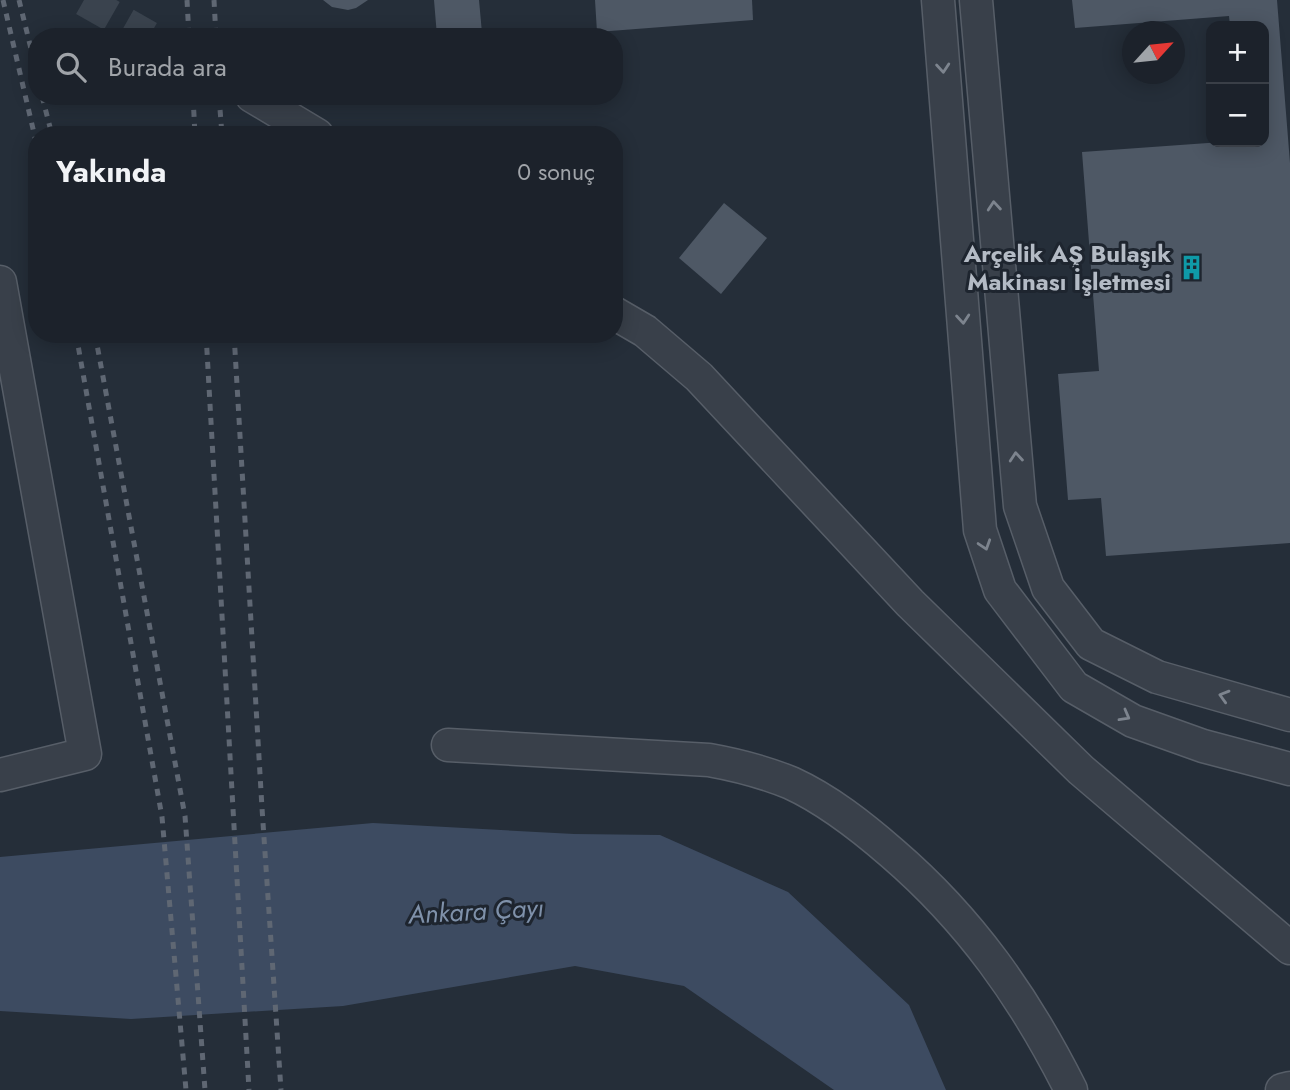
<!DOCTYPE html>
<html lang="tr">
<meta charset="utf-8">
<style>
:root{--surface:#1c222b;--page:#252a33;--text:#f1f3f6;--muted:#a0a4a9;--line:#3a3f47}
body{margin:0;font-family:Jost,sans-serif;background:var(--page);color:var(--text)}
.controls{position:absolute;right:21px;top:21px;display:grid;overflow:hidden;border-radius:14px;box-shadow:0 4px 18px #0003}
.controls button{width:63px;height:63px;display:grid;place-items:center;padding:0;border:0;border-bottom:2px solid var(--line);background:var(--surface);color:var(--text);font:35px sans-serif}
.compass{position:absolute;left:1122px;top:21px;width:63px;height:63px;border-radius:50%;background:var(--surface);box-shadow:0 4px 18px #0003;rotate:63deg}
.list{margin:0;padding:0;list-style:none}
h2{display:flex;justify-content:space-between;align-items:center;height:91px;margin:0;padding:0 28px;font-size:30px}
h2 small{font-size:23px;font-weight:400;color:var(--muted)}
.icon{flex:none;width:38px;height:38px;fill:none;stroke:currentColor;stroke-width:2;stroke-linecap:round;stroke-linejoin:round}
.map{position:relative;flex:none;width:1290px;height:1090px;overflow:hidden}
.search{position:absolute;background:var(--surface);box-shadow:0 4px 18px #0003;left:28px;top:28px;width:595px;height:77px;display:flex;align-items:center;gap:18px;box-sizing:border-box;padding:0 24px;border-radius:28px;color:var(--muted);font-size:26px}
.panel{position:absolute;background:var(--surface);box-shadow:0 4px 18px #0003;left:28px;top:126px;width:595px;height:217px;border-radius:28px}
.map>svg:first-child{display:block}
.water{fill:#3d4b61}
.building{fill:#4e5865}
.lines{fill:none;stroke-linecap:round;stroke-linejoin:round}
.minor-tunnel{stroke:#3a434e;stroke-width:32;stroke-dasharray:32 16;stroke-linecap:butt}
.minor-casing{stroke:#575e68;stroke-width:35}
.minor{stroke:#39404a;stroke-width:32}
.rail{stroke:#5f6773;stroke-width:5;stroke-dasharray:7 7;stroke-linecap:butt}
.oneway{stroke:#7d848e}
.labels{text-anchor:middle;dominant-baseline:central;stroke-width:6;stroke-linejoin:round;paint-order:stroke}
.poi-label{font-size:24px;font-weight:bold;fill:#b4bbc5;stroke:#1e252f;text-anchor:end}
.water-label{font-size:26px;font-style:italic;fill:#7f91aa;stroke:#1e252f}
</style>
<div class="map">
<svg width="1290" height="1090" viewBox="0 0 1290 1090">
<rect width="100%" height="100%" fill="#252e39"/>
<polygon class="water" points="373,823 574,834 660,835 788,892 909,1005 946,1090 834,1090 684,986 575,966 343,1006 131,1019 0,1011 0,857"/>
<g class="building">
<polygon points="323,0 368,0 356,8 348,10 332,7"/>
<polygon points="434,0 479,0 482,33 437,36"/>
<polygon points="595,0 752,0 753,20 597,32"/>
<polygon points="1072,0 1277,0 1290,163 1290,543 1106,556 1101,498 1068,500 1058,374 1099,371 1082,152 1222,142 1264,142 1264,26 1230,26 1229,16 1075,28"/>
<polygon points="724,203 767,238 721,294 679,258"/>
</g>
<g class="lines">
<polyline class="minor-tunnel" points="84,0 149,37"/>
<defs>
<g id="minor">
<polyline points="938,0 980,530 1000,590 1074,687 1133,721 1203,746 1290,769"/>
<polyline points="976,0 1020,506 1048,588 1091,644 1157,677 1290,715"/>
<polyline points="252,96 317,135"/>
<polyline points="0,282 85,754 0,775"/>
<polyline points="614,313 645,331 699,377 910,603 1081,770 1290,948"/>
<path d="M448,745L709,760C737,765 764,772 791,783C828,800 861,826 892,853C970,920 1025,998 1071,1090"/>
<polyline points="1282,1090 1290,1088"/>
</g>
</defs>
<use href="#minor" class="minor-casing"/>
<use href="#minor" class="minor"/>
<g class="rail">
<polyline points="3,0 37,146"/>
<polyline points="19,0 37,73"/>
<polyline points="187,0 189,37"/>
<polyline points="214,0 216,37"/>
<polyline points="42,96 52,135"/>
<polyline points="193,96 195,135"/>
<polyline points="219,96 222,135"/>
<polyline points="76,334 162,817 186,1090"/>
<polyline points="95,334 185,816 205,1090"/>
<polyline points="206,334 249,1090"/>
<polyline points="234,334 262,808 281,1090"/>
</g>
</g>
<defs><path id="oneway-chevron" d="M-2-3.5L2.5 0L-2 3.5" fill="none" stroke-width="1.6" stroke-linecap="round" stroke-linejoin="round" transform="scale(1.75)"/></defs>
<g class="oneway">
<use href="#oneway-chevron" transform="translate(943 68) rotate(85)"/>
<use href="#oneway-chevron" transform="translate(994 206) rotate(-95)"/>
<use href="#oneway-chevron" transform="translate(963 319) rotate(85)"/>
<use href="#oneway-chevron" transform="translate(1016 457) rotate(-95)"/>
<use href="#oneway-chevron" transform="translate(985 545) rotate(72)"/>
<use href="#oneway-chevron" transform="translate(1224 696) rotate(-164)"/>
<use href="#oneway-chevron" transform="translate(1125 716) rotate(29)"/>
</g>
<defs>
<symbol id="building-bare" viewBox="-9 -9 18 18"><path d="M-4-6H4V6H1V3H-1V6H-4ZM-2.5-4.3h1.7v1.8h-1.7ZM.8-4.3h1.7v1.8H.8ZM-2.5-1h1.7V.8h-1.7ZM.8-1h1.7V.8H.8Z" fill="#0f9aa8" stroke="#1e252f" stroke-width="2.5" paint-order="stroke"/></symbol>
</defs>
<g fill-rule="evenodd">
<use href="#building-bare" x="1174" y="250" width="35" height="35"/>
</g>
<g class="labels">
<g class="poi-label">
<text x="1171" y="253">Arçelik AŞ Bulaşık<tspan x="1171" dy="28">Makinası İşletmesi</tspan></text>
</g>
<g class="water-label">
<text transform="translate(476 911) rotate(-3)">Ankara Çayı</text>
</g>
</g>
</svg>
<div class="controls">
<button>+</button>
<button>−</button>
</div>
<svg class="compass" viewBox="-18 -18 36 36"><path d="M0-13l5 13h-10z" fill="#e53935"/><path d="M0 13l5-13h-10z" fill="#a0a4a9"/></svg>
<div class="search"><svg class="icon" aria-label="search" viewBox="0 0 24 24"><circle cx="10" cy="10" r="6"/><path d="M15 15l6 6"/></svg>Burada ara</div>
<section class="panel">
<h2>Yakında<small>0 sonuç</small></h2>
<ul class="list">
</ul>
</section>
</div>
